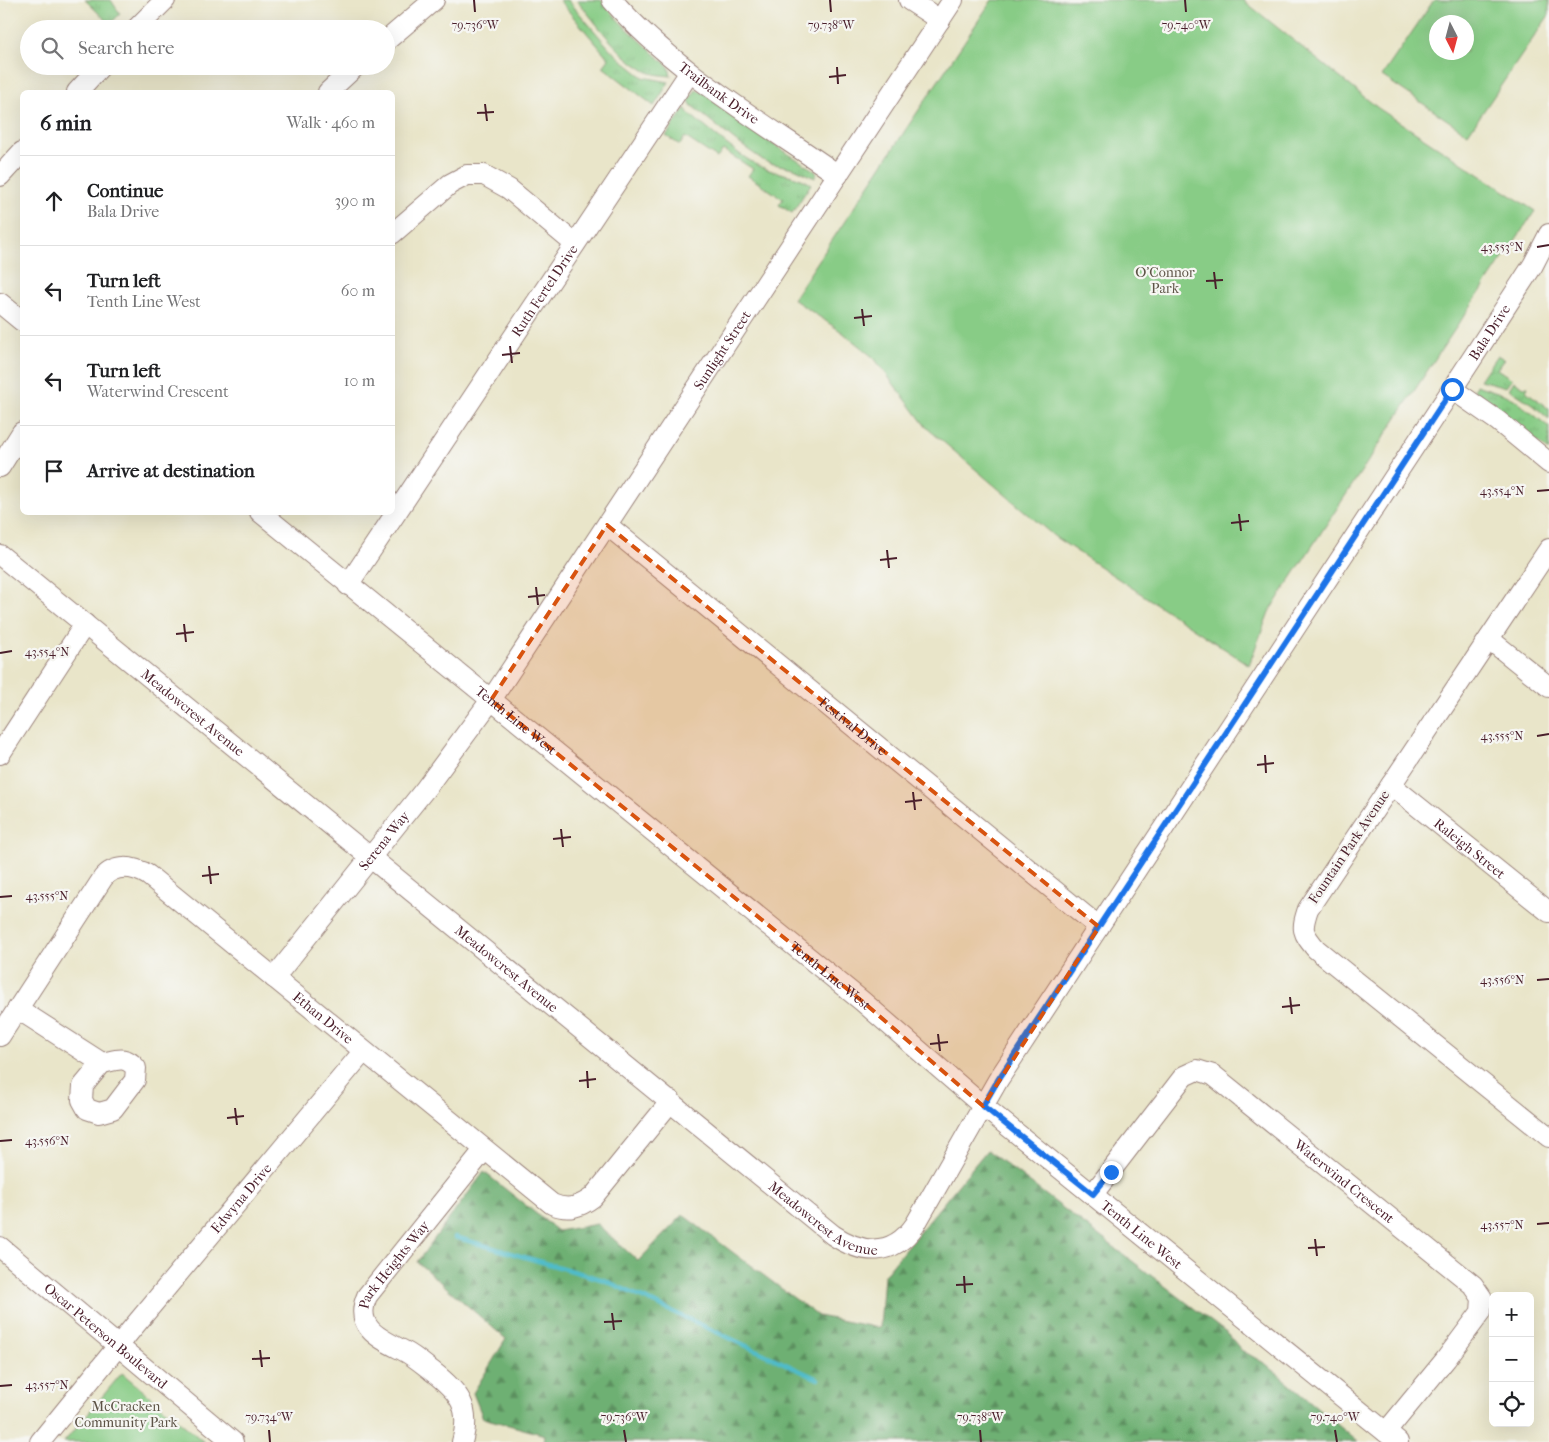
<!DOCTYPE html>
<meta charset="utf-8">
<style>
:root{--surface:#fff;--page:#f2f2f2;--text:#202124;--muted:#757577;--line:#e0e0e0}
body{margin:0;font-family:"IM FELL French Canon",serif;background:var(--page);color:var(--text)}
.controls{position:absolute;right:15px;bottom:15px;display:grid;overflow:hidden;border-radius:8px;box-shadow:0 5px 20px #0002}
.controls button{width:45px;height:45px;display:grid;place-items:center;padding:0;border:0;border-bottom:1px solid var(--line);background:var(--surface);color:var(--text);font:25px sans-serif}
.compass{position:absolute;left:1429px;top:15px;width:45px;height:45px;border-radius:50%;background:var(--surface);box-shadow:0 5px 20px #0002;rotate:174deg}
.stop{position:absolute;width:15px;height:15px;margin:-11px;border:4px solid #1a73e8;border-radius:50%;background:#fff}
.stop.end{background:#1a73e8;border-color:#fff;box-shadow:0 1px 5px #0008}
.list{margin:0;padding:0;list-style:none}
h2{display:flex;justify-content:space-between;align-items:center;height:65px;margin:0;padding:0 20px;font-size:21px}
h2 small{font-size:16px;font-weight:400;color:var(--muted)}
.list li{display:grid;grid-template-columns:32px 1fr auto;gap:15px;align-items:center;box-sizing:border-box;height:90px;padding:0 20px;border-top:1px solid var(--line)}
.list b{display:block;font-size:19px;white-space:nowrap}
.list p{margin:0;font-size:16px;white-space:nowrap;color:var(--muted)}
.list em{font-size:16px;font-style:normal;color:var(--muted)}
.icon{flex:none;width:28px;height:28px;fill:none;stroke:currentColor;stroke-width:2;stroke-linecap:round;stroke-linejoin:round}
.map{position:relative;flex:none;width:1549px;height:1442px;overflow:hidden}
.search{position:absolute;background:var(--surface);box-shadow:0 5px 20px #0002;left:20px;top:20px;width:375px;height:55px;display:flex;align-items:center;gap:12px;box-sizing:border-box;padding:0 18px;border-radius:28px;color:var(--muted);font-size:19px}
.panel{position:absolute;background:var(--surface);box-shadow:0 5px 20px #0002;left:20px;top:90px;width:375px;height:425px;border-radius:8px}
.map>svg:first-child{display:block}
.grass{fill:url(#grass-tufts);stroke:#697658}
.forest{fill:url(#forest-firs);stroke:#5c684f}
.park{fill:#88cc86;stroke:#697658;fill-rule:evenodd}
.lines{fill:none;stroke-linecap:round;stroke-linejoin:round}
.stream{stroke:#4fbbc9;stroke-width:4.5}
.minor-casing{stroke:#9a827a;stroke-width:22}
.minor{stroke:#fff;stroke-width:20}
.route{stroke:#1a73e8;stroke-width:6}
.marked{fill:#d8530f;fill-opacity:0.2;stroke:#d8530f;stroke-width:4;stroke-dasharray:10 6;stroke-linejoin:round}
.ticks{fill:none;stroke:#4a1f2b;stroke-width:2}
.labels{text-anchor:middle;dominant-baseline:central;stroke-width:4.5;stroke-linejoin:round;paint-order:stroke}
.street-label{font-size:14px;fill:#4a1f2b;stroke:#f6f6f2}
.park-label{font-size:14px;fill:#5d5346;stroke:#f6f6f2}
.ticks-label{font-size:12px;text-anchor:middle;fill:#4a1f2b;stroke:#f6f6f2;stroke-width:4.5;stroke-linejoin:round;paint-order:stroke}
</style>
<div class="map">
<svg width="1549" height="1442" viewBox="0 0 1549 1442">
<defs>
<pattern id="grass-tufts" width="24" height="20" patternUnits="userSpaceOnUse" patternTransform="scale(1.25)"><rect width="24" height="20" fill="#88cc86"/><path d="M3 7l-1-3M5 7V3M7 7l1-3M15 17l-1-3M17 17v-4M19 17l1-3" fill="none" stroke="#77af74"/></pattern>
<pattern id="forest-firs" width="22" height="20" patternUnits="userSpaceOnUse" patternTransform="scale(1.25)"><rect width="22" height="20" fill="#6eb073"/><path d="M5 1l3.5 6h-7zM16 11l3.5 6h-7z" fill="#5c8f5f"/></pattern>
</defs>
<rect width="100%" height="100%" fill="#f6f6f2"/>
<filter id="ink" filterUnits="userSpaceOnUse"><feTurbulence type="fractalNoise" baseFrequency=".02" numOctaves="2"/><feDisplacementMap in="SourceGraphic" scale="10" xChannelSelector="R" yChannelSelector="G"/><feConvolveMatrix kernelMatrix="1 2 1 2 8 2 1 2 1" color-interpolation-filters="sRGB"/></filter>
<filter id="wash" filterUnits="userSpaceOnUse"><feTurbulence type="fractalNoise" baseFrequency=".0096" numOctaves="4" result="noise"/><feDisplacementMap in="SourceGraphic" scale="20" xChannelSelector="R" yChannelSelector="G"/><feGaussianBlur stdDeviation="1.12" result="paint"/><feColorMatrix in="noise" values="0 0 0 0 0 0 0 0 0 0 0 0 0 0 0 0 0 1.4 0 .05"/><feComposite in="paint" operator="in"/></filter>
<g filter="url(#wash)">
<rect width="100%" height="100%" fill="#e9e5c9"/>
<g class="grass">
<polygon points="85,0 111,0 120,14 110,24"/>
<polygon points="559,0 568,0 610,49 629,66 643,77 669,82 654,106 603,67 609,59"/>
<path d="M577,0H601L619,21L669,67L671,76C663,75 652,75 644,70C617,54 597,24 577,0Z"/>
<polygon points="696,90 703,92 759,135 815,171 817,174 815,178 794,168 769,163 763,160 734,140 691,105 689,100"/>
<path d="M685,108L689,114C710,130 740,158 764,168C780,175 796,174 811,184L792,213L779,205L783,199L748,176L753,169L723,150L717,158L685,137L680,145L666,136Z"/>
<polygon points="1497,355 1504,359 1497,369 1512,379 1506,387 1480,380"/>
<polygon points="1514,381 1524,387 1528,387 1526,391 1549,409 1549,419 1532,404 1509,389"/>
<polygon points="1476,385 1506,395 1514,399 1549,427 1549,451 1480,395 1474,390"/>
</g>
<polygon class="forest" points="987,1150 1229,1335 1241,1350 1266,1364 1358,1442 544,1442 545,1435 483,1418 473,1393 506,1339 417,1262 484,1172 558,1231 597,1224 638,1261 683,1215 818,1316 880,1328 884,1275"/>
<g class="park">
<polygon points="992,0 1243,0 1378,108 1535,211 1439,353 1269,612 1249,665 1055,537 927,428 874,358 842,332 793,299"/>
<path d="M1434,0H1549V15L1468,134L1382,76ZM1466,22V52H1436V22Z"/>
<polygon points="122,1373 204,1442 64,1442"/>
</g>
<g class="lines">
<polyline class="stream" points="455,1237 604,1280 818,1379"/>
</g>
</g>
<g filter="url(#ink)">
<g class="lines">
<defs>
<g id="minor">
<path id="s1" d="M612,0C675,72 760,120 838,175"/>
<polyline points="909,0 940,20"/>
<polyline points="136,29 165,0"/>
<polyline points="386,41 434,0"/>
<polyline points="77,92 101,66"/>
<polyline points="328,92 356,66"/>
<polyline points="0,176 22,152"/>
<polyline points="392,234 450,184 467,175 484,175 509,189 575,244"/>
<polyline points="0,303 22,321"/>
<polyline points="1452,389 1498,421 1549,463"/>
<polyline points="0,467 22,432"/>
<path id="s2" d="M260,512L862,1001L983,1106L1398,1442"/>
<path id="s3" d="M607,525L1099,927"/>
<path d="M1549,549L1308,909C1301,930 1302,932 1316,949L1549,1137"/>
<path id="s4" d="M0,555L833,1235C863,1255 893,1257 915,1225L998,1080L1462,374L1533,265L1549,234"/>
<path id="s5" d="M348,585L690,72"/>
<polyline points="1489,639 1549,687"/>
<polyline points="0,754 85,624"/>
<path id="s6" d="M1391,785L1549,912"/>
<path id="s7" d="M274,978L426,788L491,700L953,0"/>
<path d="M18,1009L102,1063C117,1060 125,1055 136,1068L135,1080L113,1109L99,1113L87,1109L82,1100L83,1086L102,1063"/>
<path id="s8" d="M0,1036L103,878C114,864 133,866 148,875L552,1204C568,1211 580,1207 593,1197L671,1101"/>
<path id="s9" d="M1093,1194L1184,1076L1197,1070L1213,1075L1473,1285L1482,1298L1481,1312L1446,1359L1386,1432"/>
<path id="s10" d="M0,1247L233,1442"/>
<path id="s11" d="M40,1442L131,1330L363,1052"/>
<path id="s12" d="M462,1442C472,1407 459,1392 432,1371C423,1364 414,1356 404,1351C381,1339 353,1328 367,1296L484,1150"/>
</g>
</defs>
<use href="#minor" class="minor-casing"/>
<use href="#minor" class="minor"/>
</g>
</g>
<g class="lines" filter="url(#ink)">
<polyline class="route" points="1111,1172 1093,1194 983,1106 998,1080 1452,389"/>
</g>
<path class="marked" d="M607,525L1099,927L983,1106L862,1001L491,700Z"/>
<path class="ticks" d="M474,0L475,12M830,0L831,12M1185,0L1186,12M837,67L838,84M829,77L846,75M485,104L487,121M477,113L494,112M1537,247L1549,245M1214,272L1216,289M1206,281L1223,280M862,309L864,326M854,318L872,316M510,346L512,363M502,355L520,353M1537,491L1549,490M1239,514L1241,531M1231,523L1249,521M887,550L889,568M880,560L897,558M536,587L538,605M528,597L545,595M184,624L186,642M176,634L194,632M0,653L12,651M1537,736L1549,734M1265,755L1266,773M1257,765L1274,763M913,792L915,810M905,802L922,800M561,829L563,847M553,839L571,837M209,866L211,884M202,876L219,874M0,897L12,896M1537,980L1549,979M1290,997L1292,1014M1282,1007L1300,1005M938,1034L940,1051M930,1044L948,1042M587,1071L588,1088M579,1081L596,1079M235,1108L237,1125M227,1118L244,1116M0,1141L12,1140M1537,1224L1549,1223M1315,1239L1317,1256M1308,1248L1325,1247M964,1276L965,1293M956,1285L973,1284M612,1313L614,1330M604,1322L622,1321M260,1350L262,1367M252,1359L270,1358M0,1386L12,1385M269,1430L270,1442M624,1430L626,1442M980,1430L981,1442M1335,1430L1337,1442"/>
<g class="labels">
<g class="street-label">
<text stroke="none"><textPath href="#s1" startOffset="142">Trailbank Drive</textPath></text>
<text stroke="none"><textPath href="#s5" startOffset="354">Ruth Fertel Drive</textPath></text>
<text stroke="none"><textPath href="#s4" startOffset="2231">Bala Drive</textPath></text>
<text stroke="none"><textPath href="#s7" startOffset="772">Sunlight Street</textPath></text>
<text stroke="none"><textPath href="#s4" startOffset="249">Meadowcrest Avenue</textPath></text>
<text stroke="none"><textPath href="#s2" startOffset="330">Tenth Line West</textPath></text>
<text stroke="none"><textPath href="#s3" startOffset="318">Festival Drive</textPath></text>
<text stroke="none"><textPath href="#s7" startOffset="176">Serena Way</textPath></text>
<text transform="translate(1349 847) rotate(-56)">Fountain Park Avenue</text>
<text stroke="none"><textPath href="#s6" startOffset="101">Raleigh Street</textPath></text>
<text stroke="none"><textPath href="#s4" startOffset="654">Meadowcrest Avenue</textPath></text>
<text stroke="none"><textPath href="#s2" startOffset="735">Tenth Line West</textPath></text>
<text stroke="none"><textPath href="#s8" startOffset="464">Ethan Drive</textPath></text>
<text stroke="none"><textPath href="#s9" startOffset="349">Waterwind Crescent</textPath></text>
<text stroke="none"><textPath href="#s11" startOffset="316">Edwyna Drive</textPath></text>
<text stroke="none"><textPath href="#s4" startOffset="1059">Meadowcrest Avenue</textPath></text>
<text stroke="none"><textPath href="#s2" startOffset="1140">Tenth Line West</textPath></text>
<text stroke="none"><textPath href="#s12" startOffset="235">Park Heights Way</textPath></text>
<text stroke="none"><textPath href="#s10" startOffset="138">Oscar Peterson Boulevard</textPath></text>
</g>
<g class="park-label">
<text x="1165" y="272">O'Connor<tspan x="1165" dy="16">Park</tspan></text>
<text x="126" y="1406">McCracken<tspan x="126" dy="16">Community Park</tspan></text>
</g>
</g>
<g class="ticks-label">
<text x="475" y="29">79.736°W</text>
<text x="831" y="29">79.738°W</text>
<text x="1186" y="29">79.740°W</text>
<text x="1502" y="251">43.553°N</text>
<text x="1502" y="495">43.554°N</text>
<text x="47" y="656">43.554°N</text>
<text x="1502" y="740">43.555°N</text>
<text x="47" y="900">43.555°N</text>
<text x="1502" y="984">43.556°N</text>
<text x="47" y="1145">43.556°N</text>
<text x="1502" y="1229">43.557°N</text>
<text x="47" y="1389">43.557°N</text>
<text x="269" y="1421">79.734°W</text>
<text x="624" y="1421">79.736°W</text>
<text x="980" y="1421">79.738°W</text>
<text x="1335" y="1421">79.740°W</text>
</g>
</svg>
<div class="controls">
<button>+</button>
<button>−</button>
<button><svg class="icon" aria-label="locate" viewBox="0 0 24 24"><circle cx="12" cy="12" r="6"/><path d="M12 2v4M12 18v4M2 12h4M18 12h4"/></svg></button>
</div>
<svg class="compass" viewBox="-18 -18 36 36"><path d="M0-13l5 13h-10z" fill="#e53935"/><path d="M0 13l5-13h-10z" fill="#757577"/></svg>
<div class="stop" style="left:1452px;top:389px"></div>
<div class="stop end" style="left:1111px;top:1172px"></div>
<div class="search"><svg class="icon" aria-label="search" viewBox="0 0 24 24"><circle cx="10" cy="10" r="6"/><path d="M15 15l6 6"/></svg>Search here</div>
<section class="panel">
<h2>6 min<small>Walk · 460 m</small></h2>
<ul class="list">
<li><svg class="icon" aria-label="ahead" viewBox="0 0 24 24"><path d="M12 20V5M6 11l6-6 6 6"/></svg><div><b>Continue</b><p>Bala Drive</p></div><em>390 m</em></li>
<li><svg class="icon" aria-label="left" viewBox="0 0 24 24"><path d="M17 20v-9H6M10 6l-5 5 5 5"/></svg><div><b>Turn left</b><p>Tenth Line West</p></div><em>60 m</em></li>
<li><svg class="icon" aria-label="left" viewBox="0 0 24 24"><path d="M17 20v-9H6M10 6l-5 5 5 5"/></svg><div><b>Turn left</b><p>Waterwind Crescent</p></div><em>10 m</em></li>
<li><svg class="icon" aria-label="arrive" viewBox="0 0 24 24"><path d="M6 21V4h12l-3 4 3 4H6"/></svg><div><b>Arrive at destination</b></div></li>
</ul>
</section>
</div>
